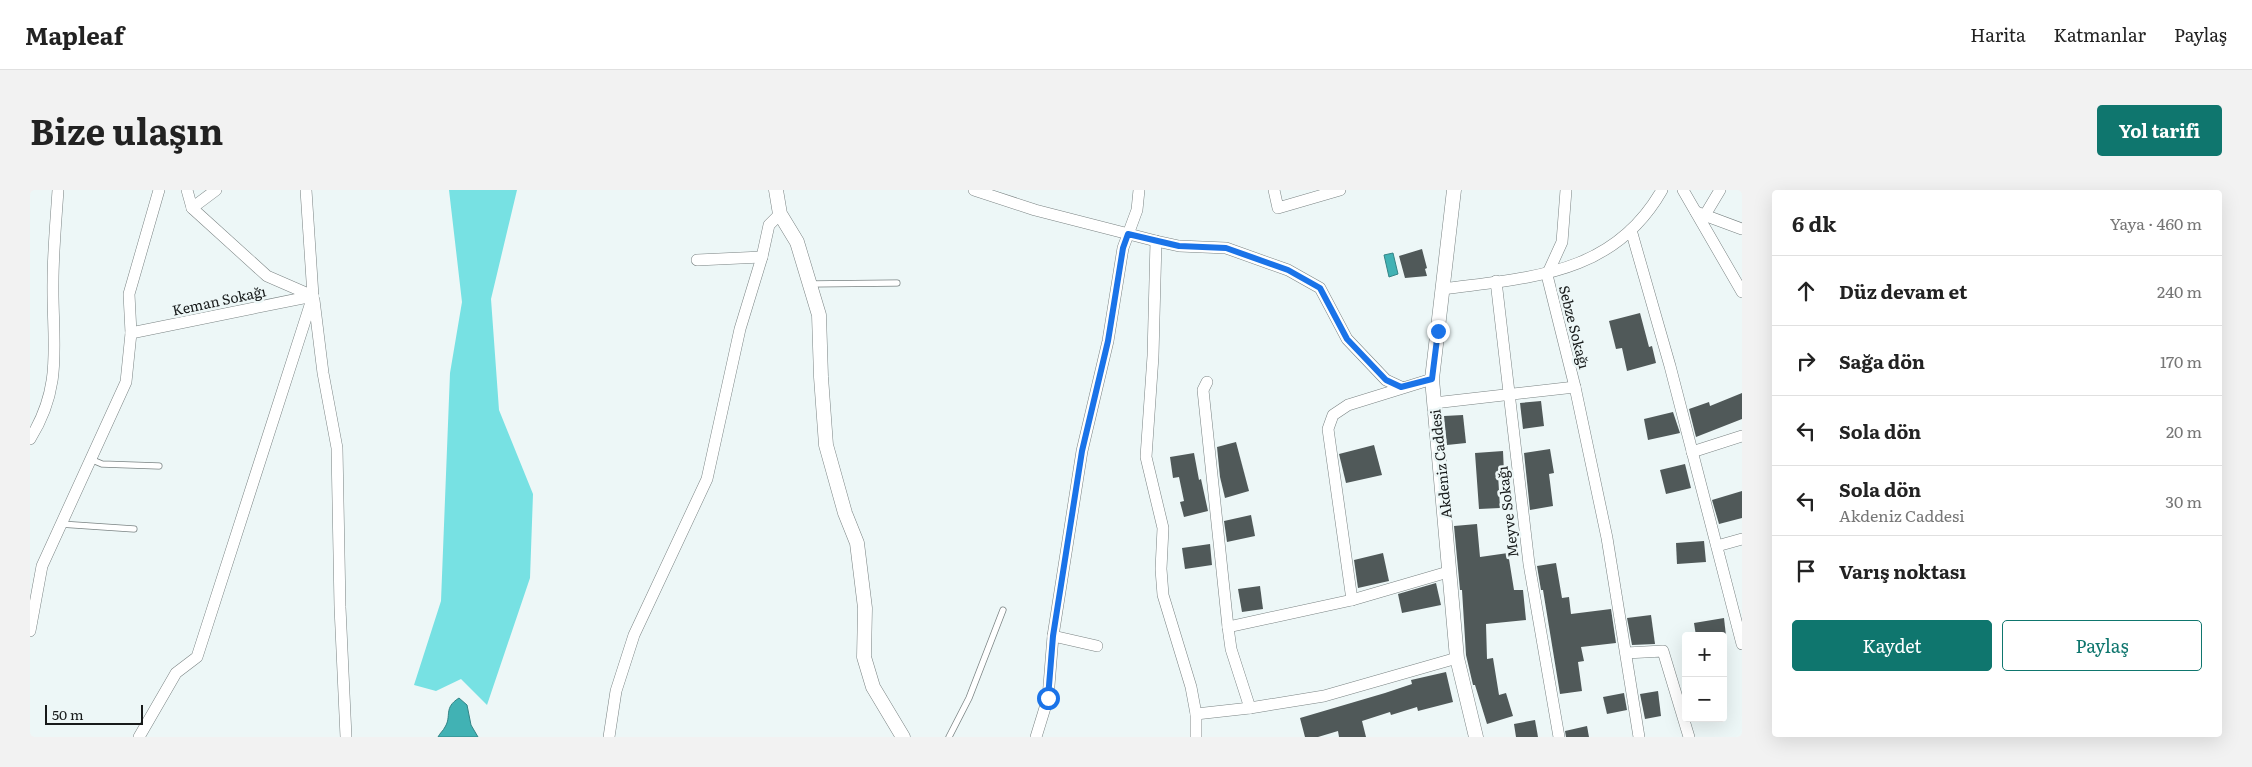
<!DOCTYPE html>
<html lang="tr">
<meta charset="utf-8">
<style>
:root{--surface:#fff;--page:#f2f2f2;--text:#222;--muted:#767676;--line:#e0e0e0;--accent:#0f766e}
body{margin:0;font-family:Literata,serif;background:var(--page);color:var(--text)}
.controls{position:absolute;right:15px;bottom:15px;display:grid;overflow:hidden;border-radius:5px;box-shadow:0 5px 20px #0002}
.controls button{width:45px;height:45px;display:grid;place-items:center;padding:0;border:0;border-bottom:1px solid var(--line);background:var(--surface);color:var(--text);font:25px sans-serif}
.scale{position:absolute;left:15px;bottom:12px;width:98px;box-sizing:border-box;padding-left:5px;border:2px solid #171a1a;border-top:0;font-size:14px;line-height:18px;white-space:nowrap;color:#171a1a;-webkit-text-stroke:4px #edf7f7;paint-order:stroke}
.stop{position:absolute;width:15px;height:15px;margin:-11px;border:4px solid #1a73e8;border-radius:50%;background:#fff}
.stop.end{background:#1a73e8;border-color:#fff;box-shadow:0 1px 5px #0008}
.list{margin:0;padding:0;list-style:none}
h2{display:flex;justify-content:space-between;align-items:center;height:65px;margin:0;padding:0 20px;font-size:21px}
h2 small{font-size:16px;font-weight:400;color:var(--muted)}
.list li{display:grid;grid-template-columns:32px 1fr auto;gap:15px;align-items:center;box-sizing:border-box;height:70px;padding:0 20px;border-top:1px solid var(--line)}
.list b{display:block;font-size:19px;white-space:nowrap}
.list p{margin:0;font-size:16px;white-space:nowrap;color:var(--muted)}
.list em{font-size:16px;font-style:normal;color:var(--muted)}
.actions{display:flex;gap:10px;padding:15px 20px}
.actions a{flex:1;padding:11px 0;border:1px solid var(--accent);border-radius:5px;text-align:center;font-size:18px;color:var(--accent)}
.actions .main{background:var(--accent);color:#fff}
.icon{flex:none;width:28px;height:28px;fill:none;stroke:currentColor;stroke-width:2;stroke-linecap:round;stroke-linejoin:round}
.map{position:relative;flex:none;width:1712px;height:547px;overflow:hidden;border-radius:5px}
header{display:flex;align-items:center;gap:30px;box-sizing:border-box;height:70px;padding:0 25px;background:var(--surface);border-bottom:1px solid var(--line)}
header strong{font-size:24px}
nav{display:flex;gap:28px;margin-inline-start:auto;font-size:18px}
.intro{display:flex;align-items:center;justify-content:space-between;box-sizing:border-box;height:120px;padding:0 30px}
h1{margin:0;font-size:35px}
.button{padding:12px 22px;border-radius:5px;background:var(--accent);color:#fff;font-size:18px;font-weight:700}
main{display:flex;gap:30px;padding:0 30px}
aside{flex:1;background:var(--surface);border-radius:5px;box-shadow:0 5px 20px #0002}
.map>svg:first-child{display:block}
.green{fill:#77e1e3}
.water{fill:#41b2b4;stroke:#348486}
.building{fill:#505959}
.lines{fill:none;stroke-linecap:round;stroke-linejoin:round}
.service-casing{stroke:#7a8383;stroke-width:7}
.minor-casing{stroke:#7a8383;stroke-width:12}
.tertiary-casing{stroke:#7a8383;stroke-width:15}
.service{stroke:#fff;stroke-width:5.5}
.minor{stroke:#fff;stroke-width:11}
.tertiary{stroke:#fff;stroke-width:14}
.route{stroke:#1a73e8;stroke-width:6}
.labels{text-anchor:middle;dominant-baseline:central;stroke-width:5;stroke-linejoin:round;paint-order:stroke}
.street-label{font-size:14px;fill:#171a1a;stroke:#edf7f7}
</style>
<header>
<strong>Mapleaf</strong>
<nav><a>Harita</a><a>Katmanlar</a><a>Paylaş</a></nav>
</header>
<div class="intro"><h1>Bize ulaşın</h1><a class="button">Yol tarifi</a></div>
<main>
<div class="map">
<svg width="1712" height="547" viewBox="0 0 1712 547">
<rect width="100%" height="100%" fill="#edf7f7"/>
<polygon class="green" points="419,0 487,0 461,109 469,220 503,304 500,388 457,515 431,489 406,501 384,495 411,411 420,183 432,112"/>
<g class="water">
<polygon points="1363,63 1368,84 1359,87 1354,65"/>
<path d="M429,508L437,515L441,535L448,547H408C410,543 413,541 415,537C422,526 413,518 429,508Z"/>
</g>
<g class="building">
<polygon points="1392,59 1397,78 1395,79 1397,86 1375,88 1369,66"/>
<polygon points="1610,123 1619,157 1622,156 1626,173 1597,181 1592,158 1586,159 1579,131"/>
<polygon points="1712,203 1712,229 1666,247 1659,219 1679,212 1680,216"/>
<polygon points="1511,211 1514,236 1493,239 1490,213"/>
<polygon points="1643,222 1650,243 1618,250 1614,229"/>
<polygon points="1433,225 1436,253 1417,255 1414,226"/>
<polygon points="1206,252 1219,301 1195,308 1190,287 1187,257"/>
<polygon points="1344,255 1352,285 1316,293 1309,264"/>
<polygon points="1520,259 1524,283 1519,284 1523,316 1500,320 1494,263"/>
<polygon points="1473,261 1474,283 1468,284 1470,318 1449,319 1445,263"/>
<polygon points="1164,263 1169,290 1171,289 1178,321 1154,327 1150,312 1154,311 1149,287 1143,288 1140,267"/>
<polygon points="1655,274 1661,298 1636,304 1630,280"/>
<polygon points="1712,301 1712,328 1689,334 1682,310"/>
<polygon points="1221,325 1225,346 1197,352 1194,331"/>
<polygon points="1447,334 1450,367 1478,363 1484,400 1493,400 1496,430 1456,434 1457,469 1463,468 1469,505 1476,503 1483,526 1457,534 1445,495 1443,495 1436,465 1432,400 1430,400 1424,336"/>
<polygon points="1674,351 1676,372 1647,374 1646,353"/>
<polygon points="1180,354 1182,375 1155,379 1152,358"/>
<polygon points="1353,363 1359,391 1328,398 1324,370"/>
<polygon points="1526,373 1532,408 1539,407 1541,424 1581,419 1586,453 1551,457 1554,471 1548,472 1552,501 1530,504 1513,400 1511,400 1507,376"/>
<polygon points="1406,393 1411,415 1372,423 1368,404"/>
<polygon points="1230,396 1233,419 1212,422 1208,399"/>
<polygon points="1621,425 1625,454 1602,455 1597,428"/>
<polygon points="1694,428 1696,446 1666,446 1664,433"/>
<polygon points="1416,482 1423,512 1388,521 1387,517 1361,525 1360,522 1332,531 1336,547 1309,547 1308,541 1288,547 1275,547 1270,528 1355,503 1382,494 1381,490"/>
<polygon points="1628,501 1631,526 1615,529 1610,504"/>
<polygon points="1594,503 1597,520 1577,524 1573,507"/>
<polygon points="1505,530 1508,547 1486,547 1484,534"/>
<polygon points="1557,536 1559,547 1536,547 1535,541"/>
</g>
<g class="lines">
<defs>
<g id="service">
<polyline points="780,94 867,93"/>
<polyline points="60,269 72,274 129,276"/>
<polyline points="30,334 104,339"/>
<polyline points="919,547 939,508 973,420"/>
</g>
<g id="minor">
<polyline points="157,0 162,18 237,86 283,106"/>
<polyline points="944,0 1005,20 1126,51 1149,56 1196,58 1258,80 1290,98 1317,149 1356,190 1371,197"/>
<polyline points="1244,0 1248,18 1310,0"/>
<polyline points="1536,0 1532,52 1517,85 1545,197"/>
<polyline points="1653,0 1712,102"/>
<polyline points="162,18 186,0"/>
<polyline points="1666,22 1712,39"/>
<polyline points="1675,25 1690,0"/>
<polyline points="1601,40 1640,176 1712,454"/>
<polyline points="1126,51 1123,166 1116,267 1133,338 1131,379 1133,405 1161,497 1166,524 1166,547"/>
<polyline points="667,70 732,67"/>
<polyline points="1466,91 1499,374 1529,547"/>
<path d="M1413,99C1500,87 1583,86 1632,0"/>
<polyline points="284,110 293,183 307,258 310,417 316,547"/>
<polyline points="101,143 283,106"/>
<polyline points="1177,192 1173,200 1198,437 1201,459 1220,518 1294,506 1427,468"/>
<polyline points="1404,213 1545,197 1577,348 1609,547"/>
<path d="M0,249C34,195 22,152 23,92C23,62 26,31 28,0"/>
<polyline points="1662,262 1712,246"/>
<polyline points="1687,356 1712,349"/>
<polyline points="1322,410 1298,239 1303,225 1318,215 1402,189"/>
<polyline points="1198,437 1322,410 1418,382"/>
<polyline points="0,441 12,376 96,192 101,143 99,104 129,0"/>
<polyline points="1023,446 1067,456"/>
<polyline points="1596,463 1633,461 1659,547"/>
<polyline points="1166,524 1220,518"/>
<polyline points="109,547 146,483 167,467 283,106 276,0"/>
<polyline points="579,547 586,501 604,445 677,289 710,139 732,67 739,35 750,24"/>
<polyline points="1006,547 1018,508 1023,446 1052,261 1078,151 1093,58 1107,20 1109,0"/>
</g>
<g id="tertiary">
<polyline points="746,0 750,24 767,52 789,125 791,187 796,255 815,323 827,353 835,418 834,467 843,497 873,547"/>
<polyline points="1424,0 1402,189 1427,468 1446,547"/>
</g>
</defs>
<use href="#service" class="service-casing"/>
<use href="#minor" class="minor-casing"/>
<use href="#tertiary" class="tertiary-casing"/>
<use href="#service" class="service"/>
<use href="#minor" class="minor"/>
<use href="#tertiary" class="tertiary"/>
</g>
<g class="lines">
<polyline class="route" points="1018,508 1023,446 1052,261 1078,151 1093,58 1098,44 1149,56 1196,58 1258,80 1290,98 1317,149 1356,190 1371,197 1402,189 1408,141"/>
</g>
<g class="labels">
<g class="street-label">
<text transform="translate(189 110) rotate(-12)">Keman Sokağı</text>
<text transform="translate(1545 137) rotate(76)">Sebze Sokağı</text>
<text transform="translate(1410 274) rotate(-96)">Akdeniz Caddesi</text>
<text transform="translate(1477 322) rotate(-97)">Meyve Sokağı</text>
</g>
</g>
</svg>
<div class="controls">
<button>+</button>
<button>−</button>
</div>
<div class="scale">50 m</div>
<div class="stop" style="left:1018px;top:508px"></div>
<div class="stop end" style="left:1408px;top:141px"></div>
</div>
<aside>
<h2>6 dk<small>Yaya · 460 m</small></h2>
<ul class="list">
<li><svg class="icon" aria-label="ahead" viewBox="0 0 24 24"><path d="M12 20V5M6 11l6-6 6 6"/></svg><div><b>Düz devam et</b></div><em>240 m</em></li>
<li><svg class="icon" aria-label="right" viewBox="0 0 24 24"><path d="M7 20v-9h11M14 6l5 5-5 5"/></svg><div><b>Sağa dön</b></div><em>170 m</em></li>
<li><svg class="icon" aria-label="left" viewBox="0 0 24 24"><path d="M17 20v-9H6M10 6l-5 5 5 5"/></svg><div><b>Sola dön</b></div><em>20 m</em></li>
<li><svg class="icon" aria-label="left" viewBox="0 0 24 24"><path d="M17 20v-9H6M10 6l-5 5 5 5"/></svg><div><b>Sola dön</b><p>Akdeniz Caddesi</p></div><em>30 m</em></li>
<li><svg class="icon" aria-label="arrive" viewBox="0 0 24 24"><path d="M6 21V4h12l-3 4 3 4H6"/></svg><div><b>Varış noktası</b></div></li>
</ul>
<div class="actions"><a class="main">Kaydet</a><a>Paylaş</a></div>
</aside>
</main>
